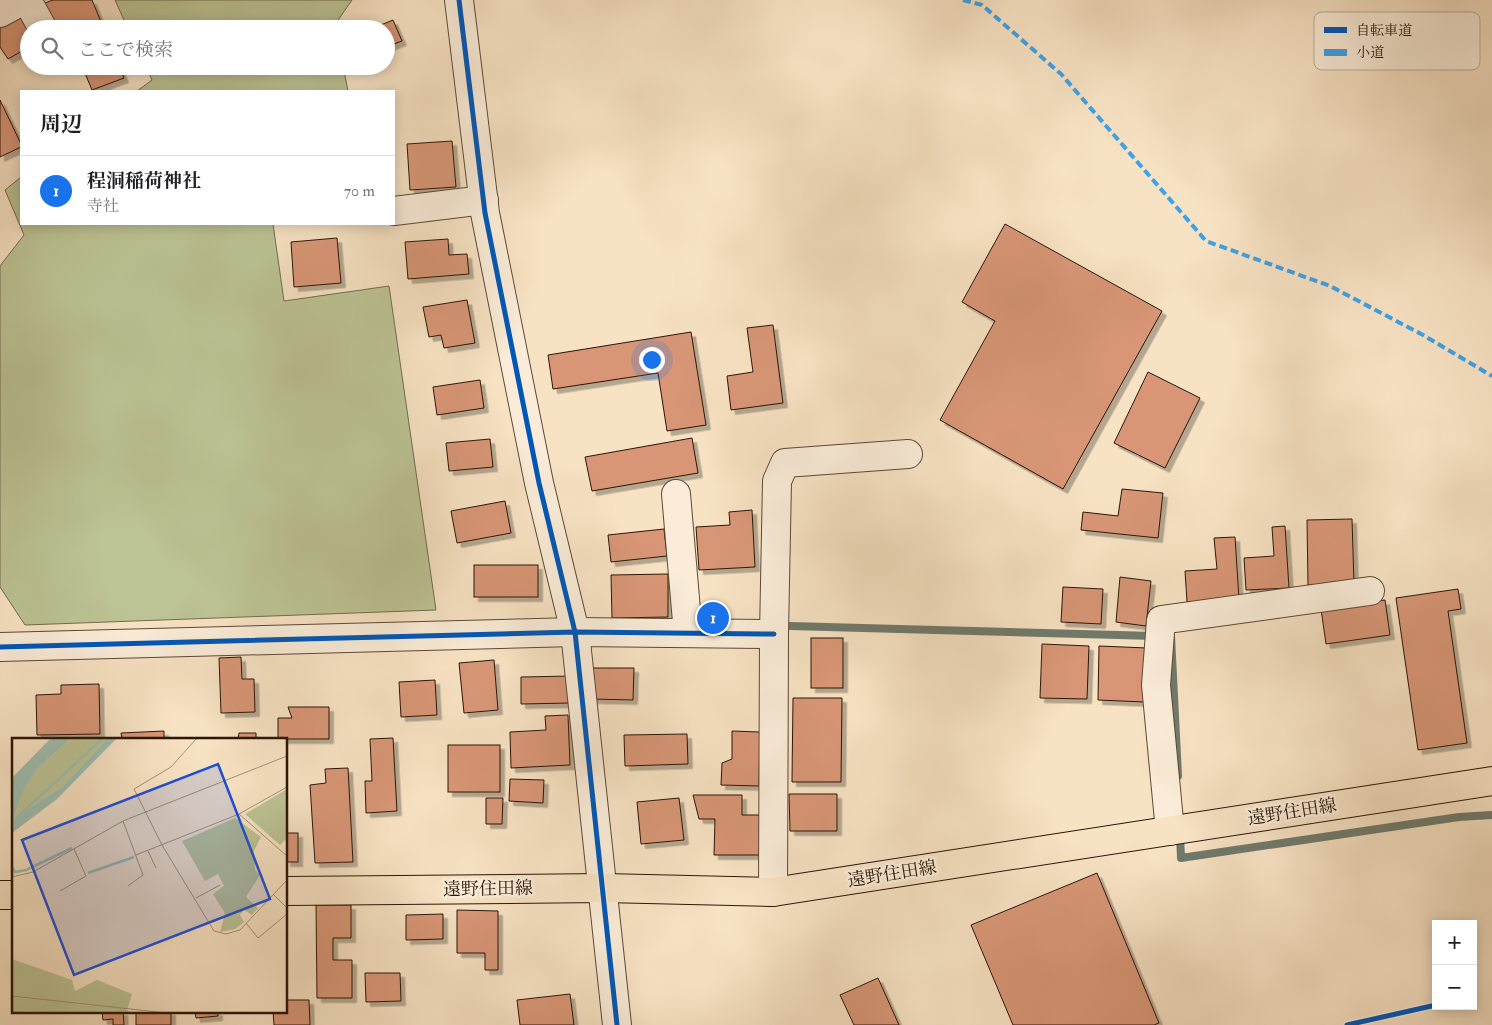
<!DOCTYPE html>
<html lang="ja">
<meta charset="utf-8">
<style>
:root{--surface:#fff;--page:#f6f6f6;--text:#202124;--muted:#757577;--line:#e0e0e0;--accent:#1a73e8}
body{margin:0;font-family:"IM FELL Double Pica","Noto Serif JP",serif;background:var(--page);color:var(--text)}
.controls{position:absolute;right:15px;bottom:15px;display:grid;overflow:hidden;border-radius:0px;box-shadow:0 2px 12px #0003}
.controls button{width:45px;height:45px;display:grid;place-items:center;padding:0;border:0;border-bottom:1px solid var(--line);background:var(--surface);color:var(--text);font:25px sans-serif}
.you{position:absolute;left:651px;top:359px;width:18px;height:18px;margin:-12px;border:4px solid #fff;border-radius:50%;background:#1a73e8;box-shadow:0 0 0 8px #1a73e833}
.badge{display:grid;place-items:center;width:32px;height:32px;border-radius:50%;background:var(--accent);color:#fff;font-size:16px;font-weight:700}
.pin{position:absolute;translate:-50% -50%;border:2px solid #fff;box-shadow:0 1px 5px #0006}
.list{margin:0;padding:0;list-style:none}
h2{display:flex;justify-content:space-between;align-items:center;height:65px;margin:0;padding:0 20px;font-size:21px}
h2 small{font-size:16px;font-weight:400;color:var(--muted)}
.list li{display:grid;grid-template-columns:32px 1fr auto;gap:15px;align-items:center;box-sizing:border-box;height:70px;padding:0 20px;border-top:1px solid var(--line)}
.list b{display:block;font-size:19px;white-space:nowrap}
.list p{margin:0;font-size:16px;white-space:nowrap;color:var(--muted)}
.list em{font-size:16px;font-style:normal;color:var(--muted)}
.icon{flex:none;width:28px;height:28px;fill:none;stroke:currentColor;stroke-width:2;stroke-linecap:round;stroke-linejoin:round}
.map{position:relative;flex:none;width:1492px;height:1025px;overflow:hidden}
.search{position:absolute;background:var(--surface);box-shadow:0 2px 12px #0003;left:20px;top:20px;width:375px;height:55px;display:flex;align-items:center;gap:12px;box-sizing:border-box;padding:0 18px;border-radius:28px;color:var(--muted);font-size:19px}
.panel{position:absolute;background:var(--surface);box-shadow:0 2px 12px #0003;left:20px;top:90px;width:375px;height:135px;border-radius:0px}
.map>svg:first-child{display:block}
.green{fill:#bcc394;stroke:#736c4d}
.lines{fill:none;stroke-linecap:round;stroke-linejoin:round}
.stream{stroke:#707a6c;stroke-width:8}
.building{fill:#d89676;stroke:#2a1506;filter:url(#shadow)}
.minor-casing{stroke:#5d4835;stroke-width:30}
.major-casing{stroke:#2a1506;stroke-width:30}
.minor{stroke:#faecd8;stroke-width:28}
.major{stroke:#f7e2c3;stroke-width:28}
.quiet{stroke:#3ea2e9;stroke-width:4;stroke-dasharray:8 4;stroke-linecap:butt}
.cycleway-casing{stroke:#faecd8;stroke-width:8}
.cycleway{stroke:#0057b8;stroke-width:5}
.labels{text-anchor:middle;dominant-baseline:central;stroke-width:5;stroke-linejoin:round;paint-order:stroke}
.street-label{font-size:18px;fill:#2a1506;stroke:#faecd8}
.inset-river{fill:none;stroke:#9ebeb0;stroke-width:2.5}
.inset-road{fill:none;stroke:#a59077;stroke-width:1}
.view{fill:#1d4ed8;fill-opacity:0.15;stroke:#1d4ed8;stroke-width:2.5}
.inset-edge{fill:none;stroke:#2a1506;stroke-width:2.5}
.key{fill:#faecd8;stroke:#bcac99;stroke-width:1}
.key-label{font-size:14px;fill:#2a1506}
</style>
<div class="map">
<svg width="1492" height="1025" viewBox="0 0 1492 1025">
<defs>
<filter id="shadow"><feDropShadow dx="4.5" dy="4.5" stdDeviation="0" flood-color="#0004"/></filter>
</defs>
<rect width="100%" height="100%" fill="#f7e2c3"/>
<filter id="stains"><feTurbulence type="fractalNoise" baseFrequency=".004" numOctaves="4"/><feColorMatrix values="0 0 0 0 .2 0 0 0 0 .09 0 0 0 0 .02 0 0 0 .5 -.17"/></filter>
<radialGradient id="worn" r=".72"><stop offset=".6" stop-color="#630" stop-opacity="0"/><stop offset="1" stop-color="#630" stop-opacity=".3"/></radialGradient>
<g class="green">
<polygon points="115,0 352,0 334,26 334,29 128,29"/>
<polygon points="146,66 343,66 348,91 137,91 152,80"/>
<polygon points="21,177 21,224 273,224 284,301 389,286 436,610 25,625 0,587 0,266 24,235 5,190"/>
</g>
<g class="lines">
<g class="stream">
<polyline points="790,626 1155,636"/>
<polyline points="1171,636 1178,776"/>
<polyline points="1180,835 1181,858 1459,817 1492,815"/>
</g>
</g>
<g class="building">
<polygon points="53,0 92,0 104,29 56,29 45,3"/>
<polygon points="20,16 29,31 29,47 8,59 0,47 0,28"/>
<polygon points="393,20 402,41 386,47 386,29 371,29"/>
<polygon points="82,66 119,66 124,78 92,90"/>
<polygon points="0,100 21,144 21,147 0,157"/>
<polygon points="452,141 456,187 410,190 407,144"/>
<polygon points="1005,224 1162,311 1063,489 940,420 995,321 962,302"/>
<polygon points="337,238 341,283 294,287 291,242"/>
<polygon points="448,239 449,255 467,254 469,274 408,279 405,242"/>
<polygon points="467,300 475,343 444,348 441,335 429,337 423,307"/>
<polygon points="773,325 783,403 731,410 727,376 753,372 747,328"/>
<polygon points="691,332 706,425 667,431 658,373 553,389 548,355"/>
<polygon points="1148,372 1200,398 1165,468 1114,443"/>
<polygon points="480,380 484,408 437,415 433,387"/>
<polygon points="692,438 698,473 592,491 585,457"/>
<polygon points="490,439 493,467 449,471 446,443"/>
<polygon points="1122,489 1163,493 1158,538 1081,530 1083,512 1118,516"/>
<polygon points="505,501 511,533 457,543 451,511"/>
<polygon points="752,510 755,567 699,570 696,527 730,525 729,512"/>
<polygon points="1352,519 1354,584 1308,585 1307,520"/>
<polygon points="1285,526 1289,588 1246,590 1244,558 1274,556 1272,527"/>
<polygon points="664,529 667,556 611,562 608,535"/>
<polygon points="1235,537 1239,599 1187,602 1185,571 1217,569 1214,538"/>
<rect x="474" y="565" width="64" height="32"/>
<polygon points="668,574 668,617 612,618 611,575"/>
<polygon points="1120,577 1151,581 1146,626 1116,622"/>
<polygon points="1063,587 1103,589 1101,624 1061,622"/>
<polygon points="1458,589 1461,609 1448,611 1467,743 1418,750 1396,598"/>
<polygon points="1385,600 1390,635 1326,644 1321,609"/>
<rect x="811" y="638" width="32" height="50"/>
<polygon points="1042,644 1089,646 1087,699 1040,698"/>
<polygon points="1099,646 1147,648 1145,702 1098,700"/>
<polygon points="241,657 242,679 254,679 255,712 221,713 219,658"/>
<polygon points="494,660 498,710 464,713 459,663"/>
<polygon points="593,668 634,668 633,700 592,699"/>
<polygon points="571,676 571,703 521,704 521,677"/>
<polygon points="435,680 437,715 401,717 399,682"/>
<polygon points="99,684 100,734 37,735 36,695 61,694 61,685"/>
<polygon points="793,698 842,698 841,782 792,782"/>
<polygon points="288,707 329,707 329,739 278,739 278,718 292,718"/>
<polygon points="568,715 570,765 511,768 510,732 546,730 545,716"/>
<polygon points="164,731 164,739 122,739 121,733"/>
<polygon points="732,731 760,732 759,786 721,785 722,763 732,759"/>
<polygon points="239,733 256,733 256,739 238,739"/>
<polygon points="687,734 688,764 625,766 624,735"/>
<polygon points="393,738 397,811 366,813 365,781 372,781 370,739"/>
<rect x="448" y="745" width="52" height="47"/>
<polygon points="348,768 353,862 315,863 310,785 326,783 325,769"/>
<polygon points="510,779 544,780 543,803 509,801"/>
<polygon points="789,794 837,794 837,831 790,831"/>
<polygon points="693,795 742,795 742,815 763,815 763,855 714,855 715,819 699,819"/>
<polygon points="486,798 503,798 502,824 486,824"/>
<polygon points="679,798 684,840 641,844 637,802"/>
<rect x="286" y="833" width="12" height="29"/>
<polygon points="1097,873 1159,1023 1154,1025 1013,1025 971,925"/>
<polygon points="316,905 351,905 351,938 333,938 333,960 352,960 352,998 317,998"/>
<polygon points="457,910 498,911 498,970 485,970 485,953 457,953"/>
<polygon points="443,914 443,939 406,940 406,915"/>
<polygon points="365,973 400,973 401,1001 366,1002"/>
<polygon points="878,978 899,1025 854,1025 840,995"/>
<polygon points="570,994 574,1025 520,1025 517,1000"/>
<polygon points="286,1000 309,1000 310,1025 274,1025 273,1011 286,1011"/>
<polygon points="102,1011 123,1011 124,1025 113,1025 113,1019 103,1020"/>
<rect x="136" y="1011" width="35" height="14"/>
<polygon points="195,1011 218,1011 218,1016 196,1018"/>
</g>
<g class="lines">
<defs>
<g id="minor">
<polyline points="27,0 43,29"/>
<polyline points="459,0 485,213 539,483 575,632 617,1025"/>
<polyline points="0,13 24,0"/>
<polyline points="394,211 484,200"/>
<polyline points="676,494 688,633"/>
<polyline points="0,647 575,632 774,634"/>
<polyline points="1170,831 1156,685 1161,620 1370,591"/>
<polyline points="773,892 774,634 777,481 785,463 908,454"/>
</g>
<g id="major">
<polyline points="286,891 604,888 773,892 1492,781"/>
<polyline points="0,895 14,895"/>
</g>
</defs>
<use href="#minor" class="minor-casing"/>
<use href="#major" class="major-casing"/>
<use href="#minor" class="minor"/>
<use href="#major" class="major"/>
<polyline class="quiet" points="963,0 982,5 1061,74 1206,241 1330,286 1423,335 1492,376"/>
<defs>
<g id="cycleway">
<polyline points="459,0 485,213 539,483 575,632 617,1025"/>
<polyline points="0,647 575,632 774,634"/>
<polyline points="1347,1025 1436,1005"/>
</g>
</defs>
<use href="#cycleway" class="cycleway-casing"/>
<use href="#cycleway" class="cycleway"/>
</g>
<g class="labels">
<g class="street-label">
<text transform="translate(1292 812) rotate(-9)">遠野住田線</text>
<text transform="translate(892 874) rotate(-9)">遠野住田線</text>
<text transform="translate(488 889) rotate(-1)">遠野住田線</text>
</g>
</g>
<g transform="translate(12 738)">
<rect width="275" height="275" fill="#f7e2c3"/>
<path d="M59,0H96L52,47L1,81L12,52L25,31ZM275,51V100L268,107L233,76ZM223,80L249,99L242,113L243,132L248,137L234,159L246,170L240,177L232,172L228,177L232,184L223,191L208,194L213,175L201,156L212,148L206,136L193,143L170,103ZM0,221L60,242L63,253L85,242L120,256L115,272L119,275H0Z" fill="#bcc394"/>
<path d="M39,0H59L25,31L12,52L1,81L52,47L96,0H105L45,61L0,95V40Z" fill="#9ebeb0"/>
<path class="inset-river" d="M0,84L91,0M0,129L3,134L14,132L60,110M76,135L122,119"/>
<path class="inset-road" d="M185,0L159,29L122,51L150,107L202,193L214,196L228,192L275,142M227,76L275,118M111,83L131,137L116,148M136,113L144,130M124,117L227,76L275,49M0,139L21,134L111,83L275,18M48,153L74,138L62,111M261,156L275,170M184,160L208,147M234,185L246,200L275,176M0,258L155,275"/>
<path class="view" d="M206,26L258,161L62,237L10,102Z"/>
<rect width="275" height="275" class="inset-edge"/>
</g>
<rect x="1314" y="12" width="166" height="58" rx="8" class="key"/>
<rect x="1324" y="27" width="23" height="6" fill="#0057b8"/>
<rect x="1324" y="49" width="23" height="7" fill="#3ea2e9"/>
<g class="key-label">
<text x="1356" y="35">自転車道</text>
<text x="1356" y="57">小道</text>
</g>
<rect width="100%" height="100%" filter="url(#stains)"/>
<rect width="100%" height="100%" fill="url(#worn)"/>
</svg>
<div class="controls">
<button>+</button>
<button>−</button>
</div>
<div class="you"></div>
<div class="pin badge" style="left:713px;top:618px">1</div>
<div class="search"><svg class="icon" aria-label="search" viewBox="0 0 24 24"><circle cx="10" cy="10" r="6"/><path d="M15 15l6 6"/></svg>ここで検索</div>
<section class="panel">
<h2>周辺<small></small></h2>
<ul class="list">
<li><span class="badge">1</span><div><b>程洞稲荷神社</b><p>寺社</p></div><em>70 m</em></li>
</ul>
</section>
</div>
